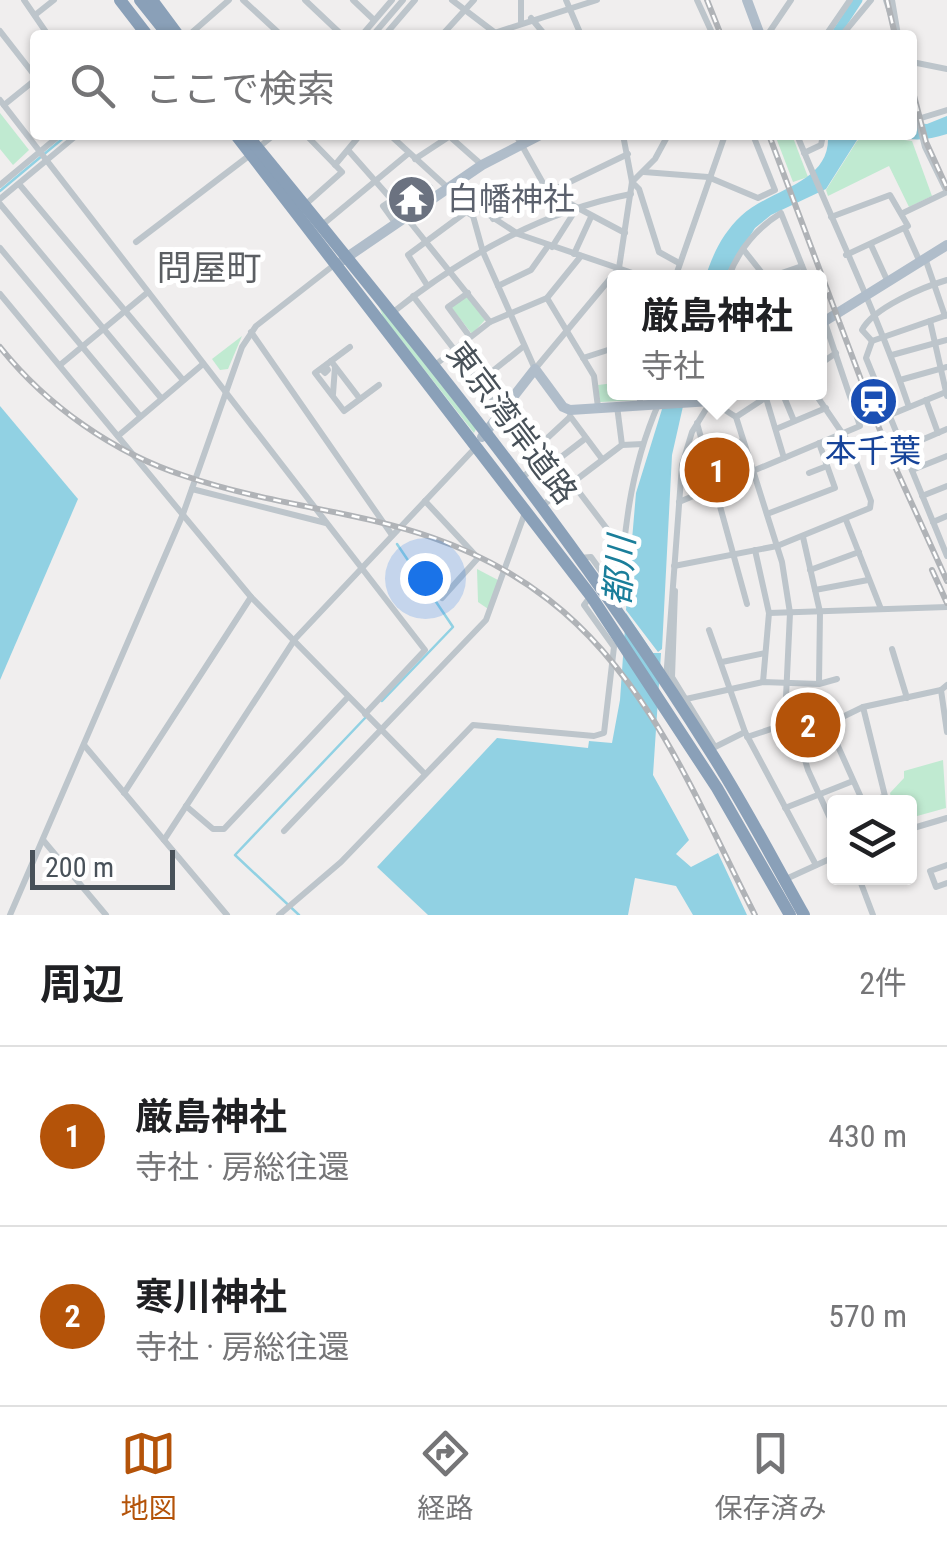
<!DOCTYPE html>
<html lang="ja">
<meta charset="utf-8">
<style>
:root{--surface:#fff;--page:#f6f6f6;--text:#202124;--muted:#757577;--line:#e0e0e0;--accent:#b45309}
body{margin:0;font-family:"Roboto Condensed","Noto Sans JP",sans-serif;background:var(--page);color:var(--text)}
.controls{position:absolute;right:30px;bottom:30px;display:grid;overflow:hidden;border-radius:10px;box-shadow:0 2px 8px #0004}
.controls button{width:90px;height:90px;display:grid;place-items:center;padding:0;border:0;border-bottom:2px solid var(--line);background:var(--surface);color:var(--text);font:50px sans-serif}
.scale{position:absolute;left:30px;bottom:25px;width:145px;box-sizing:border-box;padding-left:10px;border:5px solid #485159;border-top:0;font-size:28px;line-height:35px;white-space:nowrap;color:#485159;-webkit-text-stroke:8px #fff;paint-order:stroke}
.you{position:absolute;left:425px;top:578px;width:35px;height:35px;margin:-25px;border:8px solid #fff;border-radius:50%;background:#1a73e8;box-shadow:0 0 0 15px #1a73e833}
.badge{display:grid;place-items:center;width:65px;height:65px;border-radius:50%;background:var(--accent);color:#fff;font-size:32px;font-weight:700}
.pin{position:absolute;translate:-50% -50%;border:5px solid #fff;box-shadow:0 2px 10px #0006}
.popup{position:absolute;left:607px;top:270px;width:220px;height:130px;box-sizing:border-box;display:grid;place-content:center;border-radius:10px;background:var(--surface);filter:drop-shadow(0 2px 8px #0005);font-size:32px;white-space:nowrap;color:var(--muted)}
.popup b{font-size:38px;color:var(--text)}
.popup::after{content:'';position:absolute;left:50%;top:100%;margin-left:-20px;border:20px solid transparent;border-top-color:var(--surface)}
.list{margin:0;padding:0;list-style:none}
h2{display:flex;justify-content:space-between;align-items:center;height:130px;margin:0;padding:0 40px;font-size:42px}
h2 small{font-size:32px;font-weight:400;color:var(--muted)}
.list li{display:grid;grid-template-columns:65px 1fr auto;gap:30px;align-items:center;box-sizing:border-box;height:180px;padding:0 40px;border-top:2px solid var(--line)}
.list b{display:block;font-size:38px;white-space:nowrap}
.list p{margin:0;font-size:32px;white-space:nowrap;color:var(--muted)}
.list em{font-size:32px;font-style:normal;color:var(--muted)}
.icon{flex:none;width:55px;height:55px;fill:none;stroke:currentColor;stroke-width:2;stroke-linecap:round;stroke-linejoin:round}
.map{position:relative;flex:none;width:947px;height:915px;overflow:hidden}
.search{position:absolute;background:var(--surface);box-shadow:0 2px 8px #0004;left:30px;right:30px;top:30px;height:110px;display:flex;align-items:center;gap:25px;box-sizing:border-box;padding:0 35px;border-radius:10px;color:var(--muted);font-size:38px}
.sheet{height:490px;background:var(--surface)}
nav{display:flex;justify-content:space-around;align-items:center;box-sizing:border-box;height:140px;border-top:2px solid var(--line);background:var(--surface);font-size:28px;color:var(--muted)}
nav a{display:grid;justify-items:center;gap:5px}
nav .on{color:var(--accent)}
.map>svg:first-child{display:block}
.green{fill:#c0ead1}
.water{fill:#91d1e3}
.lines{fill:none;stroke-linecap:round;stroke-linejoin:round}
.stream{stroke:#91d1e3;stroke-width:2.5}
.river{stroke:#91d1e3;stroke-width:9}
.minor{stroke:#bdc5cb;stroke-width:6}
.major{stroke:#b0bdca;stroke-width:10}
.highway{stroke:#8aa0b8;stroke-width:12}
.rail-casing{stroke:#b0b3b7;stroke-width:6}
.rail{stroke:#fff;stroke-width:2.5;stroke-dasharray:8;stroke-linecap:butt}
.labels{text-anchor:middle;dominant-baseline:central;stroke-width:10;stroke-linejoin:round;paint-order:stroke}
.worship-label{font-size:32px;fill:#5b616d;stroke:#fff;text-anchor:start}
.street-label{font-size:32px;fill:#485159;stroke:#fff}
.transit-label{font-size:32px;fill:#164399;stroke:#fff}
.neighbourhood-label{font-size:35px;fill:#5b5e62;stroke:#fff}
.water-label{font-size:35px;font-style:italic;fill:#1a7e9a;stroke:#fff}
</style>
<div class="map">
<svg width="947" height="915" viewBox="0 0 947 915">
<rect width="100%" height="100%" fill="#f0eeee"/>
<g class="green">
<polygon points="0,113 29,150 13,165 0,149"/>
<polygon points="775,135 792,135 808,177 793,182"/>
<polygon points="867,135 912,141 932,196 909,207 889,166 828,196 826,190 857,141"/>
<polygon points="467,296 485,320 472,334 451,307"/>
<polygon points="379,306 476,429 474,433 383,317"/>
<polygon points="242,336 228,369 220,370 212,359"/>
<polygon points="614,383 614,392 638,393 638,400 600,402 598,385"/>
<polygon points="477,569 498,580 491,611 478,602"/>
<polygon points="943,760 946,808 910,818 910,802 892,802 890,793 904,778 904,771"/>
</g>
<g class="water">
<path d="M947,116V134C926,141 911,141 889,135H912V123L927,124Z"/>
<path d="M828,135H866L857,140L826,189L771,215L755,228L724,277L705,278C713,254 722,234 741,216C771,188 831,184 828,135Z"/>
<polygon points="667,393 686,393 672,455 662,649 658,652 626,610 636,493"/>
<polygon points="0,406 78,499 0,680"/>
<polygon points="626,613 653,653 661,653 653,775 689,840 676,854 691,867 718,853 747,915 693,915 676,886 635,878 628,915 428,915 377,867 497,738 588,748 589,741 612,743 620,700"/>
</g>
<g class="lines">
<g class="stream">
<polyline points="0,191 67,135"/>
<polyline points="382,701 453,627 397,544"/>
<polyline points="299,915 235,855 366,717"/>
</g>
<polyline class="river" points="835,35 858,0"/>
<g class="minor">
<polyline points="24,0 48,35"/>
<polyline points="243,0 281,35"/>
<polyline points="305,0 342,35"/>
<polyline points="353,0 374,20"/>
<polyline points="452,0 498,35"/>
<polyline points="566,0 581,35"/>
<polyline points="697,0 713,35"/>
<polyline points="886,0 896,30"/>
<polyline points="892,0 898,35"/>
<polyline points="35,15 54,0"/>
<polyline points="531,18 545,35"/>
<polyline points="521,22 521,0"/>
<polyline points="0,31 35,76"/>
<polyline points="770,33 790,35"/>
<polyline points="768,34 791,0"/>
<polyline points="189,35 229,0"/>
<polyline points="362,35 392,0"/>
<polyline points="373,35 403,0"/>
<polyline points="385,35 415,0"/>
<polyline points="442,35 474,0"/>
<polyline points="488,35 597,0"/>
<polyline points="826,35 850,0"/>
<polyline points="842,35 871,0"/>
<polyline points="912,62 947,69"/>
<polyline points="0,100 425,650 365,714"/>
<polyline points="4,105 35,80"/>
<polyline points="918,119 947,110"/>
<polyline points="306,135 342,172 306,204"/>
<polyline points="390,135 448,188 518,234 647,278"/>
<polyline points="448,135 482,165"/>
<polyline points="516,135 548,192 625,233"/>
<polyline points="668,135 655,159 632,182 639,189 659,252 679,263"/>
<path d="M797,135C834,226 878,315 909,407"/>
<polyline points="624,137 642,135"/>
<polyline points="259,147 274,135"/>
<polyline points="348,150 392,200 383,206 396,224"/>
<polyline points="804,153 821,145 823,135"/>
<polyline points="415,159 450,136"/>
<polyline points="335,165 360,135"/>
<polyline points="644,172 708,177 758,198 775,190 753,135"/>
<polyline points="19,184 183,380"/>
<polyline points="0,185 60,135"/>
<polyline points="0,199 77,135"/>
<polyline points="0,204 161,398"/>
<polyline points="401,206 430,187"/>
<polyline points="479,209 473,216 483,252 535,369 619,268 632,182 623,135"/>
<polyline points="903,213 947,192 925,147 912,96"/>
<polyline points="406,217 490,322"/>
<polyline points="831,217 890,195 908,226 846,255"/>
<polyline points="493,219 628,154"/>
<polyline points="321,226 409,153"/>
<polyline points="906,231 919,260"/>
<polyline points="136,242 250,155"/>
<polyline points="871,245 887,280"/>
<polyline points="552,247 575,211"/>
<polyline points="0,248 140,416"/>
<polyline points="743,249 766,278"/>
<polyline points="574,254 591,217"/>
<polyline points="925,258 945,316"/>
<polyline points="675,278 725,135"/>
<path d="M728,278C738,251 757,228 781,213L807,278"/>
<polyline points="767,278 802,266"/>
<polyline points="427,285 408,255 466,212 473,216"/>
<polyline points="498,286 531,270 548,246"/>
<polyline points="468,293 448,307 470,337"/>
<polyline points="0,294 251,597 424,773"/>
<polyline points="413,296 501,410"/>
<polyline points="547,298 594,376 598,407"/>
<path d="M392,313C462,257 543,211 631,194"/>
<polyline points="930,321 947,396"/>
<polyline points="251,332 392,535"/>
<polyline points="872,341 866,358 947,556"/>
<path d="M872,341L862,330C873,308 923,287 947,280"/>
<polyline points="872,341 947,315"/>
<polyline points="350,347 315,373 344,411 379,385"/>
<polyline points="892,355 947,340"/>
<polyline points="583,358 614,348"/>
<polyline points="331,361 360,399"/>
<polyline points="820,364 836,353"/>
<polyline points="60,365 148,292"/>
<polyline points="435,365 490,322 547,298 581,256"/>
<polygon points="326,367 328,370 325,373 322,370"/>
<polyline points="900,380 947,367"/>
<polyline points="479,382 524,346"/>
<polyline points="640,392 640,403"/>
<polyline points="782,392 794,421"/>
<polyline points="333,394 335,367"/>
<polyline points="766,398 784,458"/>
<polyline points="926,400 938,433"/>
<polyline points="510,401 623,550"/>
<polyline points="617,406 622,445"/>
<polyline points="890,415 946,392"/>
<polyline points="570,416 602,459"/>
<polyline points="736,417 774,392"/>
<polyline points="697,423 747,604"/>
<polyline points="776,429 826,408"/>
<polyline points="118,436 203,364"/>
<polyline points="903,448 947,429"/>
<polyline points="706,452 742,441"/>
<polyline points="556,461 586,438"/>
<polyline points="912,470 947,456"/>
<polyline points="809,473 827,466"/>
<polyline points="522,477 531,471 542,443 570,417"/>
<polyline points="192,489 326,523"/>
<polyline points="922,496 947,486"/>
<polyline points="425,501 478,558 442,598"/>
<polyline points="679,502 860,426 820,308"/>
<polyline points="543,505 622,445 643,444"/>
<polyline points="767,514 835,488 819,443"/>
<polyline points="846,520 881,609"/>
<polyline points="933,522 947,516"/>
<polyline points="803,537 820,612 819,683"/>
<polyline points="755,550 769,613 763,682"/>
<polyline points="579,558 591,557 619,596"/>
<polyline points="674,566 777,546 870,508 871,501 849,443 814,392"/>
<polyline points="810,570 859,552"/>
<polyline points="815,590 868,580"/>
<polyline points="675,591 672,677 715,747"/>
<path d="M620,597C624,524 632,458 664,392"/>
<polyline points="769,613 947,607"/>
<polyline points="709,630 745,732 816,865"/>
<polyline points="892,649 907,698"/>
<polyline points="722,662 765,653"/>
<polyline points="666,680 682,465 692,432 711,401 736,417 782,562 790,613 786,697 808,770 834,827"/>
<polyline points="947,685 941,690 947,732"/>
<polyline points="686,699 763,682 819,684 837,679"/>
<polyline points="863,707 885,796 871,802"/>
<polyline points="747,737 792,722"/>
<polyline points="84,745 227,915"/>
<polyline points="715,747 745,732"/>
<polyline points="124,793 251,597"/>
<polyline points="863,802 828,724 863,707 941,690"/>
<polyline points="186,806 213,829 224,829 348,697"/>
<polyline points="785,808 853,781"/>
<polyline points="910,829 947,818"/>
<polyline points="284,831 486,620 526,510"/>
<polyline points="43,840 106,915"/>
<polyline points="164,840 295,639 476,447"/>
<polyline points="947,865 930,871 936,887 947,883"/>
<polyline points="859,878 873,915"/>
<polyline points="786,879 834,857"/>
<polyline points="10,915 183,514 242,347 256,326 334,265"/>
<polyline points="279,915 341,862 473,725 594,736 604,733 614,647 584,605 590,597"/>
</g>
<g class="major">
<polyline points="747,0 760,35"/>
<polyline points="343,260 482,165 540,135"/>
<polyline points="820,324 947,245"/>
<polyline points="482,437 535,369 563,407 570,410 711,401 720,392"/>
</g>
<g class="highway">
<polyline points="120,0 147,35"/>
<polyline points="140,0 168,35"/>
<polyline points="152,0 178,35"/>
<polyline points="236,135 591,596 717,788 790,915"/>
<path d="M247,135C410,334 573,533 710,751C744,804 773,860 804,915"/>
</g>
<defs>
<g id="rail">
<polyline points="707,0 721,35"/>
<polyline points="887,0 895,35"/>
<polyline points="912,88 926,142 947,188"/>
<polyline points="769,135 887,449 947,581"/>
<path d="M0,347C47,406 114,453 185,476C316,520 431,509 549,600C650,678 698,804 755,915"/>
<polyline points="932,570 947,603"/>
</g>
</defs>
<use href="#rail" class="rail-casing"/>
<use href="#rail" class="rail"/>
</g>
<defs>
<symbol id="temple-disc" viewBox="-11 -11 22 22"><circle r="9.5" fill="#6b7280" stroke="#fff"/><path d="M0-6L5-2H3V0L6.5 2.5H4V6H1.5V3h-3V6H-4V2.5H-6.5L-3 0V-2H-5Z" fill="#fff"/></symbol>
<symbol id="station-disc" viewBox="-11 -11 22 22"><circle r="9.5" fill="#1a4fb4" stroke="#fff"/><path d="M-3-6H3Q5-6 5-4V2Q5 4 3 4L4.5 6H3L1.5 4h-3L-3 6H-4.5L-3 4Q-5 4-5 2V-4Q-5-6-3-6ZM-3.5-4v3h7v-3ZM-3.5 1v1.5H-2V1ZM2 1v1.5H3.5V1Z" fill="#fff"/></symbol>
</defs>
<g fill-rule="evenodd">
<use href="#temple-disc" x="384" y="172" width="55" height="55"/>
<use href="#station-disc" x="846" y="374" width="55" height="55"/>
</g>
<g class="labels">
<g class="worship-label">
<text x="447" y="199">白幡神社</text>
</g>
<g class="street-label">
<text transform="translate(512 423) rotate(53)">東京湾岸道路</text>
</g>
<g class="transit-label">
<text x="873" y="451">本千葉</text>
</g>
<g class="neighbourhood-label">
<text x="209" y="268">問屋町</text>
</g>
<g class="water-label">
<text transform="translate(620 571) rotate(-86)">都川</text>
</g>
</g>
</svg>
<div class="controls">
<button><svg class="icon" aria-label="layers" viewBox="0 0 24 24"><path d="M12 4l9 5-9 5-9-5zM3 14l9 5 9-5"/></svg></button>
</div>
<div class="scale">200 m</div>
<div class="you"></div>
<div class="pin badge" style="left:717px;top:470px">1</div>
<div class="popup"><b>厳島神社</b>寺社</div>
<div class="pin badge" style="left:808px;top:725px">2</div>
<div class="search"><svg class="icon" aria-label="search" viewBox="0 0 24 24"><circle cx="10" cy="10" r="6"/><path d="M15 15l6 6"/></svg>ここで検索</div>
</div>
<section class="sheet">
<h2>周辺<small>2件</small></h2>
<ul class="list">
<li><span class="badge">1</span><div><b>厳島神社</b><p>寺社 · 房総往還</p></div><em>430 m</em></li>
<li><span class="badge">2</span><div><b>寒川神社</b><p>寺社 · 房総往還</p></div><em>570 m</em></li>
</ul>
</section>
<nav>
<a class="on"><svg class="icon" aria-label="map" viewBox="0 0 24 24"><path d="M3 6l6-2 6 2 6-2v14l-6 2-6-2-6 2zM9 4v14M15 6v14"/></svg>地図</a>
<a><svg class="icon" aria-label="directions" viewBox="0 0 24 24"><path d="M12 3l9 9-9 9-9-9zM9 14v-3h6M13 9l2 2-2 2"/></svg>経路</a>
<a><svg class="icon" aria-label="saved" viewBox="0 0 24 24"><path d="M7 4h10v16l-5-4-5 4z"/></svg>保存済み</a>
</nav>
